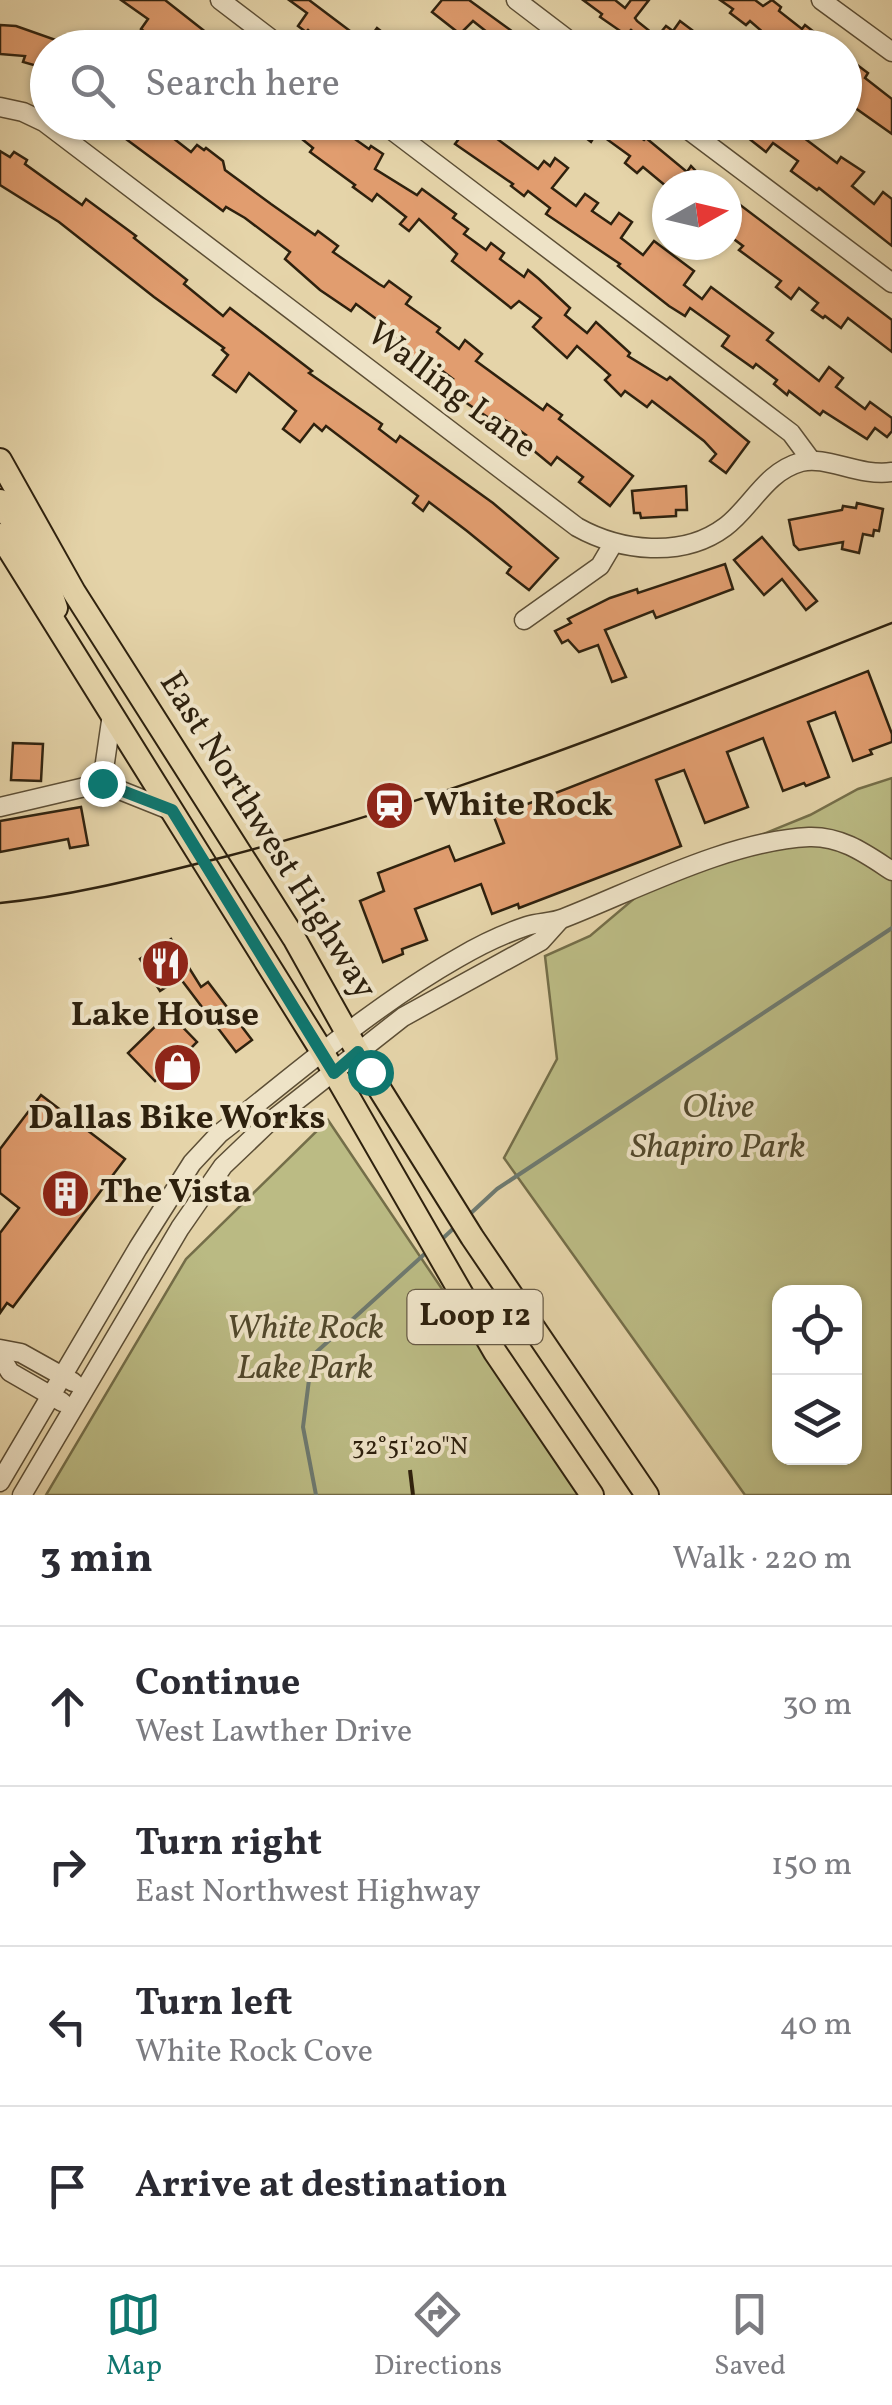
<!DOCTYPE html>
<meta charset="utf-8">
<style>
:root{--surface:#fff;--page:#f7f7f7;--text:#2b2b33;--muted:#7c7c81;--line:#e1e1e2;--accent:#0f766e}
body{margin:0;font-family:Vollkorn,serif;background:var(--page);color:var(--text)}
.controls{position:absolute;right:30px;bottom:30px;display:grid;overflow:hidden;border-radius:20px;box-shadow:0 2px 8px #0004}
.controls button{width:90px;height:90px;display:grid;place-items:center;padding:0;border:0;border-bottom:2px solid var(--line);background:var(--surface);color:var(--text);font:50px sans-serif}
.compass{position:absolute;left:652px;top:170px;width:90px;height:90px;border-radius:50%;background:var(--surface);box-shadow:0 2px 8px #0004;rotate:82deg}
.stop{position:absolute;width:30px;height:30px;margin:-22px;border:8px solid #0f766e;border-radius:50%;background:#fff}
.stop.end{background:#0f766e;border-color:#fff;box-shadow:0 2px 10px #0008}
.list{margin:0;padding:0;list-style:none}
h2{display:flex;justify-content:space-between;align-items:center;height:130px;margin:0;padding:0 40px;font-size:42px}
h2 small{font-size:32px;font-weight:400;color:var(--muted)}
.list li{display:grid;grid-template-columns:65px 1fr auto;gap:30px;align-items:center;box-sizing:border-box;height:160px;padding:0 40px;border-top:2px solid var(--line)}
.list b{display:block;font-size:38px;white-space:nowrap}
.list p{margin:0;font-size:32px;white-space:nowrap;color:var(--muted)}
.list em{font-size:32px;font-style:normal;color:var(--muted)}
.icon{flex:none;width:55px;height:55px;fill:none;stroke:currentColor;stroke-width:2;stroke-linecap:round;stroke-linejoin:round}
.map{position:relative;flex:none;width:892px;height:1495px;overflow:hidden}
.search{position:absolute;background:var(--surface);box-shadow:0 2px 8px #0004;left:30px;right:30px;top:30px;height:110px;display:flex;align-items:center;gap:25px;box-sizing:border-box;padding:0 35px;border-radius:55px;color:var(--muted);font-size:38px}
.sheet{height:770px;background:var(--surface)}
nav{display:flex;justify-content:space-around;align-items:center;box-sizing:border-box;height:140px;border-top:2px solid var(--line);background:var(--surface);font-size:28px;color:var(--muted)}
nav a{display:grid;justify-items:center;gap:5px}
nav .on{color:var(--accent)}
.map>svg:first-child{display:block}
.green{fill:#bbbb84;stroke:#746e49;stroke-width:2.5;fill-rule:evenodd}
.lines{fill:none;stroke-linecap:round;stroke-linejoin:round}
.stream{stroke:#6e7a70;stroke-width:4}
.building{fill:#e19d6f;stroke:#2e210e;stroke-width:2.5}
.minor-casing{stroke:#5c4e35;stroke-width:21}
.major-casing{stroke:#2e210e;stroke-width:26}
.minor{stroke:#eee3c7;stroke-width:18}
.major{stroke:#e5d4a9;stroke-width:22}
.tram{stroke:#2e210e;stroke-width:2.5}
.route{stroke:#0f766e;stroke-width:12}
.ticks{fill:none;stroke:#2e210e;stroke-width:4}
.labels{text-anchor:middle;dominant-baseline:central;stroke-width:8;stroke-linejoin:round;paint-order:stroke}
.shield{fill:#eee3c7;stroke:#685b46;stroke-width:2.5}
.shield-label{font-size:32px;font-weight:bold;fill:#2e210e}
.street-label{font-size:35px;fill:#2e210e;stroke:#eee3c7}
.poi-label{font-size:35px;font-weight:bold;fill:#2e210e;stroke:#eee3c7;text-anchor:start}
.park-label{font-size:35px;font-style:italic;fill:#51482c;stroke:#eee3c7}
.ticks-label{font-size:25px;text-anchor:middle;fill:#2e210e;stroke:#eee3c7;stroke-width:8;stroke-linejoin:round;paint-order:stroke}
</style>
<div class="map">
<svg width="892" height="1495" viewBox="0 0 892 1495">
<rect width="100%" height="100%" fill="#e5d4a9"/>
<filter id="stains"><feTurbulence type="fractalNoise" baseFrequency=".002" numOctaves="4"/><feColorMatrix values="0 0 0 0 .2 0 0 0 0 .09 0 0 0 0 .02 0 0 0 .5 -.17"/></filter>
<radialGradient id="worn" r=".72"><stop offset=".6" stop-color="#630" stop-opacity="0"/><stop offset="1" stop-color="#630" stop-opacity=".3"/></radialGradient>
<g class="green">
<path d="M892,778V1495H745L504,1158L557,1059L545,956L590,936L636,897L741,843L810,815L858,789ZM780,1292H854V1458H780Z"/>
<polygon points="328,1120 581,1495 46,1495 186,1259"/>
</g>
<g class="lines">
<g class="stream">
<polyline points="470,1214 497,1189 892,928"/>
<polyline points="440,1241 455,1227"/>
<polyline points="316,1495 303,1427 312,1356 429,1250"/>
</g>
</g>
<g class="building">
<polygon points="121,0 165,0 226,48 180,48 162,34 156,40 141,29 148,19"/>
<polygon points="289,0 309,0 366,43 377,28 390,38 383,48 328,48 308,30 306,32 298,26 307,13"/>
<polygon points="442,0 469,0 535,48 492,48 487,43 492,36 473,21 460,34 432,12"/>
<polygon points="583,0 615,0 625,8 631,0 649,0 635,18 637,21 657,37 666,26 673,31 680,21 692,30 687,37 700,48 644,48 647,43 631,30 626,35 600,17 602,14"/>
<polygon points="720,0 755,0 763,6 772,0 781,7 779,11 802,29 805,25 818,35 809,48 781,48 750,21 746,25 730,13 733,9"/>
<polygon points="0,25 16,26 70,45 69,48 48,48 48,69 23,62 25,56 0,54"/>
<polygon points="844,55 868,73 865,78 892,99 892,134 844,100"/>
<polygon points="103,122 147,122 153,128 155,124 191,152 197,145 204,150 206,148 223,161 225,170 271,204 315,235 318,231 338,246 333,252 379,284 384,287 389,281 411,297 406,304 440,328 437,332 459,349 465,340 482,354 476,361 543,410 547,404 562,415 559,419 633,476 610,506 579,482 583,477 557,457 551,465 539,455 522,441 526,435 502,418 498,424 465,402 447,386 453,379 428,360 422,367 409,356 411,353 394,340 398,335 356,304 351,311 320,290 285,259 290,252 245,218 226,207 223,211"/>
<polygon points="281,122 320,122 328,128 332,123 369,149 371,146 383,154 375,169 417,195 422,189 456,214 453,218 468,229 464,234 486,250 491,243 504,253 500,259 524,277 528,270 539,279 570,308 565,315 587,333 596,322 630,353 628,356 667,380 670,377 749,442 726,473 710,461 716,454 704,441 652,401 647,407 625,391 621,396 605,380 610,375 577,346 567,358 533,327 541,318 519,301 511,308 452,261 457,254 419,219 409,231 400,224 406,217 377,194 372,201 353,187 355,185 310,152 313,148"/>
<polygon points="434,122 490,122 485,130 538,169 544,161 550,166 555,158 568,168 552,188 576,206 585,194 598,203 592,211 611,224 619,213 632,222 621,238 643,255 654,241 694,271 684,285 702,299 711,287 773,333 767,340 819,381 829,367 843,378 836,387 865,409 870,402 892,418 892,431 887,437 875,428 867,439 823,411 820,415 789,391 787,395 774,384 777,380 756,364 753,368 722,346 729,336 690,308 685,316 669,306 618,266 620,264 546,214 550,208 528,191 524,196 511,186 513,184 455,144 458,140"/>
<polygon points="583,122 617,122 644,140 646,138 687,172 691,166 709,185 667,187 643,167 637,173 625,163 630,156 597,132 591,142 578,132"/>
<polygon points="744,122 761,122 767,127 771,122 783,122 837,163 841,157 864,172 852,186 874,204 883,192 892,199 892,246 819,188 817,190 791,171 798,161 773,143 766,152 738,130"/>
<polygon points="0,151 10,157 14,152 27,160 25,164 82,205 86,199 124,227 136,236 134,238 187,280 184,284 223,316 230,308 312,371 309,373 382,424 379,429 396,442 400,436 493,503 558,558 529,590 507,573 511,567 467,531 429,502 423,511 413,503 418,496 326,426 322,431 314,424 300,442 283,429 296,411 249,373 236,392 213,375 228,355 222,350 224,348 154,297 59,222 0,185"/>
<polygon points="727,195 892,320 892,352 848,318 841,328 825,316 823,318 812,310 818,303 799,288 791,299 776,287 781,281 739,250 743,246 727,234"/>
<polygon points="686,486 687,510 676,510 676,516 641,518 640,513 634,513 632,491"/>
<polygon points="857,503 883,509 879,531 874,530 873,536 863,534 859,553 842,549 843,542 799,550 794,545 789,520 842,510 843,506 856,508"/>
<polygon points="762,537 817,601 806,610 782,579 764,595 734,560"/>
<polygon points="725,564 733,589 656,618 653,611 605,630 626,677 612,682 598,645 579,652 568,640 562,643 555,631 571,623 568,619 610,598 637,589 638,593"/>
<polygon points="868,671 892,734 892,742 870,750 872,754 853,761 835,712 808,722 829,777 806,786 804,783 783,791 763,738 727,752 748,807 705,823 684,770 656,780 681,846 519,908 518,904 492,914 481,884 415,909 427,940 402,949 403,954 383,962 360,901 384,891 378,873 449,846 455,861 504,843 494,817"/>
<polygon points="13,743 43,744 41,781 11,780"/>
<polygon points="81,807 88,845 70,848 68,839 0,852 0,821"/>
<polygon points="171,939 201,987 208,982 252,1040 236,1052 180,978 160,991 140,959"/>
<polygon points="169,1013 197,1042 183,1056 186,1065 179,1072 169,1068 155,1081 128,1053"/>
<polygon points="41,1095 125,1159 13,1307 7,1303 0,1313 0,1233 19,1208 0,1193 0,1149"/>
</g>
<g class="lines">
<defs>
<g id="minor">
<polyline points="220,0 283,48"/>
<polyline points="516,0 579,48"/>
<polyline points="821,0 892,52"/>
<path d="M0,107L23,112L44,122L577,527C620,551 682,559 725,527C752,507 765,472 801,462C826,455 859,477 892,472"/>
<polyline points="381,122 791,433 811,460"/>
<polyline points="678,122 892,283"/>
<polyline points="524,620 600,566 613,544"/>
<polyline points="102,783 112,714"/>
<polyline points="0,807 102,783 172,811"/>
<polyline points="0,1349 21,1353 73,1382"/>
<polyline points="0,1355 10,1372 62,1402"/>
<path d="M0,1482L138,1248L192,1163L219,1134C297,1073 372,1007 458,958C480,945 503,934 527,926C539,922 552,923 564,918C638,889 729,841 809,837C842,836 866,854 892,871"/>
<polyline points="22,1495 180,1228 223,1166 267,1124 403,1017 541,941 559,921"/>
</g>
<g id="major">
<polyline points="0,460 74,592 294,938 369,1072 472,1237 647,1495"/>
<polyline points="0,501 46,578 56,608"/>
<polyline points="0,535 323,1053 495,1352 592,1495"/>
</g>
</defs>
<use href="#minor" class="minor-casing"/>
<use href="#major" class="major-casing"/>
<use href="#minor" class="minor"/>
<use href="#major" class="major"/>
<path class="tram" d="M0,903C75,896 151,875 224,857C453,798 672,709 892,623"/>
</g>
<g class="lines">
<polyline class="route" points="102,783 172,810 334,1073 358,1052 370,1072"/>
</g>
<path class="ticks" d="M410,1470L413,1495"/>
<defs>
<symbol id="station-disc" viewBox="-11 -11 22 22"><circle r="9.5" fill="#8f2418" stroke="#eee3c7"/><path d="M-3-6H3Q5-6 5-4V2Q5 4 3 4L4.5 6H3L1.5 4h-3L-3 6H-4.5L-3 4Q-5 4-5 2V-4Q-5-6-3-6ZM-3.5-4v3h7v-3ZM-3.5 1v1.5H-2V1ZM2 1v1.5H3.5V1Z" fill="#fff"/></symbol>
<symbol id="restaurant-disc" viewBox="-11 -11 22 22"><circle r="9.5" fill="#8f2418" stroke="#eee3c7"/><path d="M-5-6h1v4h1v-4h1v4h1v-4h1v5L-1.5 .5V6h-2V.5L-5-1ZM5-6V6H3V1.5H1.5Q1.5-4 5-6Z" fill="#fff"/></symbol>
<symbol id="shop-disc" viewBox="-11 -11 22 22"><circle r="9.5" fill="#8f2418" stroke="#eee3c7"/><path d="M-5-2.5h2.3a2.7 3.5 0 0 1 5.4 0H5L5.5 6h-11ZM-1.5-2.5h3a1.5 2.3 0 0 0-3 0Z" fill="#fff"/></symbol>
<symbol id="building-disc" viewBox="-11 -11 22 22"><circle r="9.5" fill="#8f2418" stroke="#eee3c7"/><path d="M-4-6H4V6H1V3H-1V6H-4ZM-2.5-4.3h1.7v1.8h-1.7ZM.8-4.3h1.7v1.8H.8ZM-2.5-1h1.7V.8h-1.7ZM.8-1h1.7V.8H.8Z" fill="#fff"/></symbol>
</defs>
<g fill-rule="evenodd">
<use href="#station-disc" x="362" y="778" width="55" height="55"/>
<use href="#restaurant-disc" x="138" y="936" width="55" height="55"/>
<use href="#shop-disc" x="150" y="1040" width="55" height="55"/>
<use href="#building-disc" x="38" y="1166" width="55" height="55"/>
</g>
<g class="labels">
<rect class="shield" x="407.5" y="1290" width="135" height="54" rx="8"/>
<g class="shield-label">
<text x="475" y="1317">Loop 12</text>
</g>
<g class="street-label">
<text transform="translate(451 391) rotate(37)">Walling Lane</text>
<text transform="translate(267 836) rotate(58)">East Northwest Highway</text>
</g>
<g class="poi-label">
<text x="424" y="806">White Rock</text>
<text x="165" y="1016" text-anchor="middle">Lake House</text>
<text x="177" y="1119" text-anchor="middle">Dallas Bike Works</text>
<text x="100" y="1193">The Vista</text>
</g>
<g class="park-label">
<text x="718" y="1108">Olive<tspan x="718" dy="40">Shapiro Park</tspan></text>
<text x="305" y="1329">White Rock<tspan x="305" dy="40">Lake Park</tspan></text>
</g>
</g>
<g class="ticks-label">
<text x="410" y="1454">32°51'20"N</text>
</g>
<rect width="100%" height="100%" filter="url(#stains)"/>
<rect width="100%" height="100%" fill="url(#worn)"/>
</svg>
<div class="controls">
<button><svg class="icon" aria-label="locate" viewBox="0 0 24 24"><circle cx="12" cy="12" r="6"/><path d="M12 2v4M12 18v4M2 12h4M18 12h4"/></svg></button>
<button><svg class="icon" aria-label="layers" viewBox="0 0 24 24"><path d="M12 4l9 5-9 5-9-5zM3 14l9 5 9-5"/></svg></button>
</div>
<svg class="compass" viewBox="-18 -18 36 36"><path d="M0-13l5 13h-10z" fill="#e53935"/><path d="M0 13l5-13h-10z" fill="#7c7c81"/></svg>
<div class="stop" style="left:370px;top:1072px"></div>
<div class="stop end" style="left:102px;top:783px"></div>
<div class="search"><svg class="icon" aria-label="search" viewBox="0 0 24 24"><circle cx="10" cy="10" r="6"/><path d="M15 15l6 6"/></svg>Search here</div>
</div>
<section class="sheet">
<h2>3 min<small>Walk · 220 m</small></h2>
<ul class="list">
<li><svg class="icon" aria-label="ahead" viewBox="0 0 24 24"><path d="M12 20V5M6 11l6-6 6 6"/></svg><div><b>Continue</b><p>West Lawther Drive</p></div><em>30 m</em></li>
<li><svg class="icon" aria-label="right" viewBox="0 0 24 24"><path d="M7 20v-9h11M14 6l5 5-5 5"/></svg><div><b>Turn right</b><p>East Northwest Highway</p></div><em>150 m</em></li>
<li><svg class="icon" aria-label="left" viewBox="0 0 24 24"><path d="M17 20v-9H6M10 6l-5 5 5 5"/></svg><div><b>Turn left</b><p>White Rock Cove</p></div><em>40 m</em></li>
<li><svg class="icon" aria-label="arrive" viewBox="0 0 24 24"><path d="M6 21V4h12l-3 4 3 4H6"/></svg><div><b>Arrive at destination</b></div></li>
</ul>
</section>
<nav>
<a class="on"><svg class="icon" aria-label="map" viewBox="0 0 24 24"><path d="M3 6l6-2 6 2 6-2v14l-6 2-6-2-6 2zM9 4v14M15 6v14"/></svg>Map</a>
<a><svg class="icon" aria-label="directions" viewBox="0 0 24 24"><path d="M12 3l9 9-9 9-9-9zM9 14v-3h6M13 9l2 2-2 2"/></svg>Directions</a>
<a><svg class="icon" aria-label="saved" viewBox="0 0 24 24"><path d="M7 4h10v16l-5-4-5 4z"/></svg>Saved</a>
</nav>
